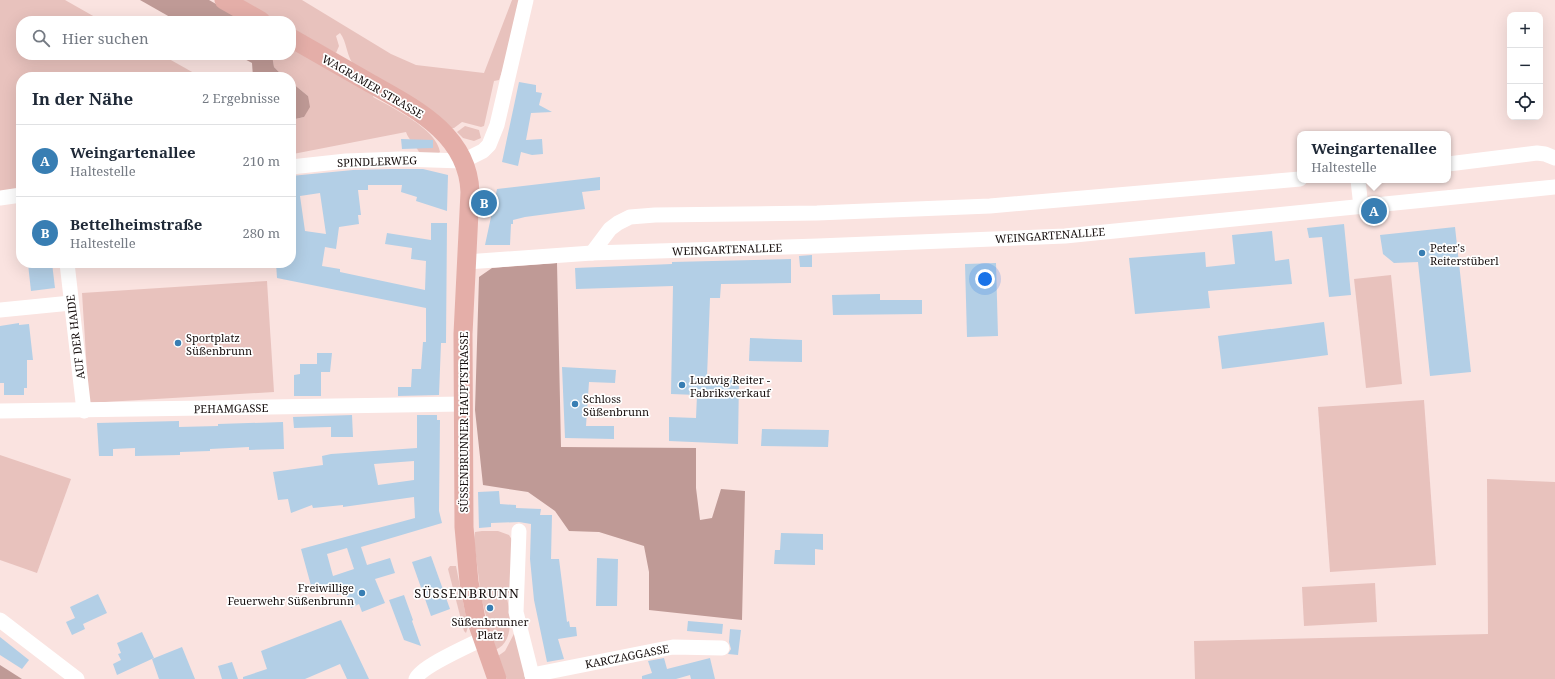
<!DOCTYPE html>
<html lang="de">
<meta charset="utf-8">
<style>
:root{--surface:#fff;--page:#f6f6f7;--text:#1f2937;--muted:#747a83;--line:#e0e1e3;--accent:#387eb3}
body{margin:0;font-family:"Noto Serif",serif;background:var(--page);color:var(--text)}
.controls{position:absolute;right:12px;top:12px;display:grid;overflow:hidden;border-radius:8px;box-shadow:0 4px 16px #0002}
.controls button{width:36px;height:36px;display:grid;place-items:center;padding:0;border:0;border-bottom:1px solid var(--line);background:var(--surface);color:var(--text);font:20px sans-serif}
.you{position:absolute;left:985px;top:279px;width:14px;height:14px;margin:-10px;border:3px solid #fff;border-radius:50%;background:#1a73e8;box-shadow:0 0 0 6px #1a73e833}
.badge{display:grid;place-items:center;width:26px;height:26px;border-radius:50%;background:var(--accent);color:#fff;font-size:13px;font-weight:700}
.pin{position:absolute;translate:-50% -50%;border:2px solid #fff;box-shadow:0 1px 4px #0006}
.popup{position:absolute;left:1297px;top:131px;width:154px;height:52px;box-sizing:border-box;display:grid;place-content:center;border-radius:8px;background:var(--surface);filter:drop-shadow(0 1px 3px #0005);font-size:13px;white-space:nowrap;color:var(--muted)}
.popup b{font-size:15px;color:var(--text)}
.popup::after{content:'';position:absolute;left:50%;top:100%;margin-left:-8px;border:8px solid transparent;border-top-color:var(--surface)}
.list{margin:0;padding:0;list-style:none}
h2{display:flex;justify-content:space-between;align-items:center;height:52px;margin:0;padding:0 16px;font-size:17px}
h2 small{font-size:13px;font-weight:400;color:var(--muted)}
.list li{display:grid;grid-template-columns:26px 1fr auto;gap:12px;align-items:center;box-sizing:border-box;height:72px;padding:0 16px;border-top:1px solid var(--line)}
.list b{display:block;font-size:15px;white-space:nowrap}
.list p{margin:0;font-size:13px;white-space:nowrap;color:var(--muted)}
.list em{font-size:13px;font-style:normal;color:var(--muted)}
.icon{flex:none;width:22px;height:22px;fill:none;stroke:currentColor;stroke-width:2;stroke-linecap:round;stroke-linejoin:round}
.map{position:relative;flex:none;width:1555px;height:679px;overflow:hidden}
.search{position:absolute;background:var(--surface);box-shadow:0 4px 16px #0002;left:16px;top:16px;width:280px;height:44px;display:flex;align-items:center;gap:10px;box-sizing:border-box;padding:0 14px;border-radius:16px;color:var(--muted);font-size:15px}
.panel{position:absolute;background:var(--surface);box-shadow:0 4px 16px #0002;left:16px;top:72px;width:280px;height:196px;border-radius:16px}
.map>svg:first-child{display:block}
.green{fill:#e8c2bd}
.forest{fill:#bf9a96}
.building{fill:#b3cfe6;fill-rule:evenodd}
.lines{fill:none;stroke-linecap:round;stroke-linejoin:round}
.minor{stroke:#fff;stroke-width:15}
.major{stroke:#e4aea8;stroke-width:19}
.poi-dot{fill:#387eb3;stroke:#fff;stroke-width:1.5}
.labels{text-anchor:middle;dominant-baseline:central;stroke-width:3.5;stroke-linejoin:round;paint-order:stroke}
.street-label{font-size:11px;fill:#170f0e;stroke:#fff}
.poi-label{font-size:11px;fill:#170f0e;stroke:#fff;text-anchor:start}
.quarter-label{font-size:13px;letter-spacing:1px;fill:#170f0e;stroke:#fff}
</style>
<div class="map">
<svg width="1555" height="679" viewBox="0 0 1555 679">
<rect width="100%" height="100%" fill="#fae3e0"/>
<g class="green">
<polygon points="0,0 65,0 102,21 21,21 21,55 162,55 201,77 21,77 21,195 0,198"/>
<path d="M240,0H302L391,54L416,65L484,73L512,0H519L504,66L499,80L494,81L484,126L481,127L462,122L454,128H451L426,106L353,64C346,54 347,42 340,33L336,36L339,46L336,53L291,29V21H277Z"/>
<path d="M291,47L374,94L373,97C391,107 437,129 440,152L438,154H420C417,146 409,141 406,132L293,154L291,159V120L304,117L308,96L291,82V77H284L274,67L272,55H291Z"/>
<polygon points="465,126 479,130 481,138 474,141 463,138 457,132"/>
<polygon points="1391,275 1402,384 1366,388 1354,279"/>
<polygon points="267,281 274,392 89,403 82,293"/>
<polygon points="1424,400 1436,565 1330,572 1318,407"/>
<polygon points="0,455 71,479 37,573 0,560"/>
<polygon points="1487,479 1555,482 1555,679 1195,679 1194,641 1488,634"/>
<path d="M482,531H498L509,535L517,548L516,590L506,594C510,610 516,642 495,650L481,597L474,540L475,532Z"/>
<polygon points="450,566 456,566 468,627 466,633 464,631 448,569"/>
<polygon points="1375,583 1377,622 1304,626 1302,587"/>
<polygon points="516,630 527,679 507,679 498,659 498,656 505,651"/>
</g>
<g class="forest">
<polygon points="140,0 209,0 246,21 177,21"/>
<polygon points="237,55 272,55 274,67 284,77 253,77 252,63"/>
<polygon points="291,82 308,96 310,107 304,117 291,120"/>
<polygon points="557,263 561,447 696,448 696,488 700,520 712,518 721,489 745,491 742,620 649,610 649,572 644,546 599,532 569,531 555,511 528,492 483,485 475,410 479,277 492,268"/>
<polygon points="0,665 22,679 0,679"/>
</g>
<g class="building">
<polygon points="519,82 536,85 536,92 542,93 539,105 552,112 531,113 526,140 542,139 543,154 532,155 521,152 518,166 502,162"/>
<polygon points="401,139 433,140 433,148 402,149"/>
<path d="M391,169H423L448,175L447,211L416,201L417,197L401,192L402,185H368V190H358L361,215H358L359,224L339,227L336,249L325,247L322,266L340,269V272L425,290L426,261L411,259L412,248L385,244L387,233L431,240V223H447L446,343H441L439,395L398,396V387H411L412,369H421L423,342H426V308L277,278L276,263H291V176L353,170ZM320,193L326,234L305,231L300,196Z"/>
<polygon points="600,177 600,190 582,192 585,209 525,217 513,220 513,224 511,224 510,245 485,245 497,189"/>
<polygon points="1344,224 1351,295 1329,297 1322,237 1309,238 1307,228"/>
<polygon points="1455,227 1471,372 1430,376 1418,262 1394,263 1383,254 1380,235"/>
<polygon points="1272,231 1275,261 1289,259 1292,284 1208,291 1210,308 1135,314 1129,258 1205,252 1206,267 1235,264 1232,235"/>
<polygon points="812,255 812,267 800,267 799,256"/>
<polygon points="791,259 791,283 721,284 720,298 710,298 707,377 739,378 738,444 669,441 669,417 696,418 697,395 671,394 673,286 576,289 575,268 672,264 672,262"/>
<polygon points="32,263 52,263 55,288 31,291 28,264"/>
<polygon points="996,263 998,336 967,337 965,264"/>
<polygon points="880,294 880,300 922,300 922,314 833,315 832,295"/>
<polygon points="1324,322 1328,355 1222,369 1218,336"/>
<polygon points="19,323 19,325 29,324 33,360 27,360 27,388 24,388 24,395 4,395 4,383 0,383 0,326"/>
<polygon points="750,338 802,340 802,362 749,361"/>
<polygon points="317,353 332,353 330,372 321,372 321,396 294,396 294,375 300,374 300,364 317,364"/>
<polygon points="562,367 616,370 615,383 589,382 586,426 614,426 614,439 565,438"/>
<polygon points="352,415 353,437 331,437 331,427 294,428 293,417"/>
<path d="M417,415H437V420H440L439,511L442,523L361,547L367,565L390,558L395,573L375,579L385,603L362,612L359,604L351,608L345,592L337,595L334,587L313,593L301,549L415,518L414,497L343,507V505L313,508L312,505L291,513L288,499L278,500L273,472L323,465L322,456L331,454L417,448ZM414,461V480L378,485L374,464ZM347,548L354,569L333,576L327,554Z"/>
<polygon points="179,421 179,427 218,426 218,424 283,422 284,449 249,450 249,447 210,449 210,451 180,452 180,455 135,456 135,448 113,449 113,456 99,456 97,423"/>
<polygon points="762,429 829,430 828,447 761,446"/>
<polygon points="499,491 500,504 516,505 516,508 541,509 540,515 552,515 551,559 559,559 567,622 569,621 570,627 576,627 577,636 558,639 564,659 547,662 534,600 530,559 531,524 519,522 491,523 491,527 479,528 478,492"/>
<polygon points="781,533 823,534 823,550 815,549 815,565 774,564 775,550 780,550"/>
<polygon points="431,556 450,609 431,616 412,562"/>
<polygon points="597,558 618,559 617,606 596,606"/>
<polygon points="98,594 107,613 83,624 85,629 72,635 66,622 75,618 70,607"/>
<polygon points="404,595 413,620 412,621 421,646 404,640 389,600"/>
<polygon points="341,620 369,679 347,679 340,664 305,679 243,679 243,677 267,669 261,651"/>
<polygon points="688,621 723,624 722,634 687,631"/>
<polygon points="730,629 741,630 738,655 728,654 731,649 729,642"/>
<polygon points="142,632 154,658 117,675 113,664 121,660 118,654 121,653 117,643"/>
<polygon points="0,637 29,660 22,669 0,655"/>
<polygon points="182,647 195,679 159,679 152,659"/>
<polygon points="664,658 667,669 710,658 715,679 691,679 690,675 676,679 642,679 642,676 652,673 648,661"/>
<polygon points="232,662 238,679 222,679 218,666"/>
</g>
<g class="lines">
<g class="minor">
<polyline points="1448,164 1537,153 1545,154 1555,158"/>
<polyline points="291,167 346,161 401,159 463,161 483,151 489,145 497,125 526,0"/>
<polyline points="1358,180 1361,207"/>
<polyline points="0,198 21,195"/>
<polyline points="592,253 610,229 618,223 630,217 655,215 817,213 990,206 1300,179"/>
<polyline points="466,262 592,253 818,246 1065,236 1555,187"/>
<polyline points="67,263 84,411"/>
<polyline points="0,310 71,303"/>
<polyline points="0,411 463,404"/>
<polyline points="519,531 516,612 533,679"/>
<polyline points="0,620 77,679"/>
<polyline points="532,675 673,647 722,648"/>
<path d="M416,679C420,667 468,646 482,639"/>
</g>
<g class="major">
<polyline points="224,0 261,21"/>
<path d="M291,38C317,53 342,67 368,82C412,107 468,133 470,192L463,334L464,527L469,582L476,619L497,679"/>
</g>
</g>
<g class="poi-dot">
<circle cx="1422" cy="253" r="4"/>
<circle cx="178" cy="343" r="4"/>
<circle cx="682" cy="385" r="4"/>
<circle cx="575" cy="404" r="4"/>
<circle cx="362" cy="593" r="4"/>
<circle cx="490" cy="608" r="4"/>
</g>
<g class="labels">
<g class="street-label">
<text transform="translate(373 86) rotate(30)">WAGRAMER STRASSE</text>
<text transform="translate(377 161) rotate(-2)">SPINDLERWEG</text>
<text transform="translate(1050 235) rotate(-4)">WEINGARTENALLEE</text>
<text transform="translate(727 249) rotate(-2)">WEINGARTENALLEE</text>
<text transform="translate(75 337) rotate(-97)">AUF DER HAIDE</text>
<text transform="translate(231 408) rotate(-1)">PEHAMGASSE</text>
<text transform="translate(463 422) rotate(-90)">SÜSSENBRUNNER HAUPTSTRASSE</text>
<text transform="translate(627 656) rotate(-11)">KARCZAGGASSE</text>
</g>
<g class="poi-label">
<text x="1430" y="247">Peter's<tspan x="1430" dy="13">Reiterstüberl</tspan></text>
<text x="186" y="337">Sportplatz<tspan x="186" dy="13">Süßenbrunn</tspan></text>
<text x="690" y="379">Ludwig Reiter -<tspan x="690" dy="13">Fabriksverkauf</tspan></text>
<text x="583" y="398">Schloss<tspan x="583" dy="13">Süßenbrunn</tspan></text>
<text x="354" y="587" text-anchor="end">Freiwillige<tspan x="354" dy="13">Feuerwehr Süßenbrunn</tspan></text>
<text x="490" y="621" text-anchor="middle">Süßenbrunner<tspan x="490" dy="13">Platz</tspan></text>
</g>
<g class="quarter-label">
<text x="467" y="593">SÜSSENBRUNN</text>
</g>
</g>
</svg>
<div class="controls">
<button>+</button>
<button>−</button>
<button><svg class="icon" aria-label="locate" viewBox="0 0 24 24"><circle cx="12" cy="12" r="6"/><path d="M12 2v4M12 18v4M2 12h4M18 12h4"/></svg></button>
</div>
<div class="you"></div>
<div class="pin badge" style="left:1374px;top:211px">A</div>
<div class="popup"><b>Weingartenallee</b>Haltestelle</div>
<div class="pin badge" style="left:484px;top:203px">B</div>
<div class="search"><svg class="icon" aria-label="search" viewBox="0 0 24 24"><circle cx="10" cy="10" r="6"/><path d="M15 15l6 6"/></svg>Hier suchen</div>
<section class="panel">
<h2>In der Nähe<small>2 Ergebnisse</small></h2>
<ul class="list">
<li><span class="badge">A</span><div><b>Weingartenallee</b><p>Haltestelle</p></div><em>210 m</em></li>
<li><span class="badge">B</span><div><b>Bettelheimstraße</b><p>Haltestelle</p></div><em>280 m</em></li>
</ul>
</section>
</div>
